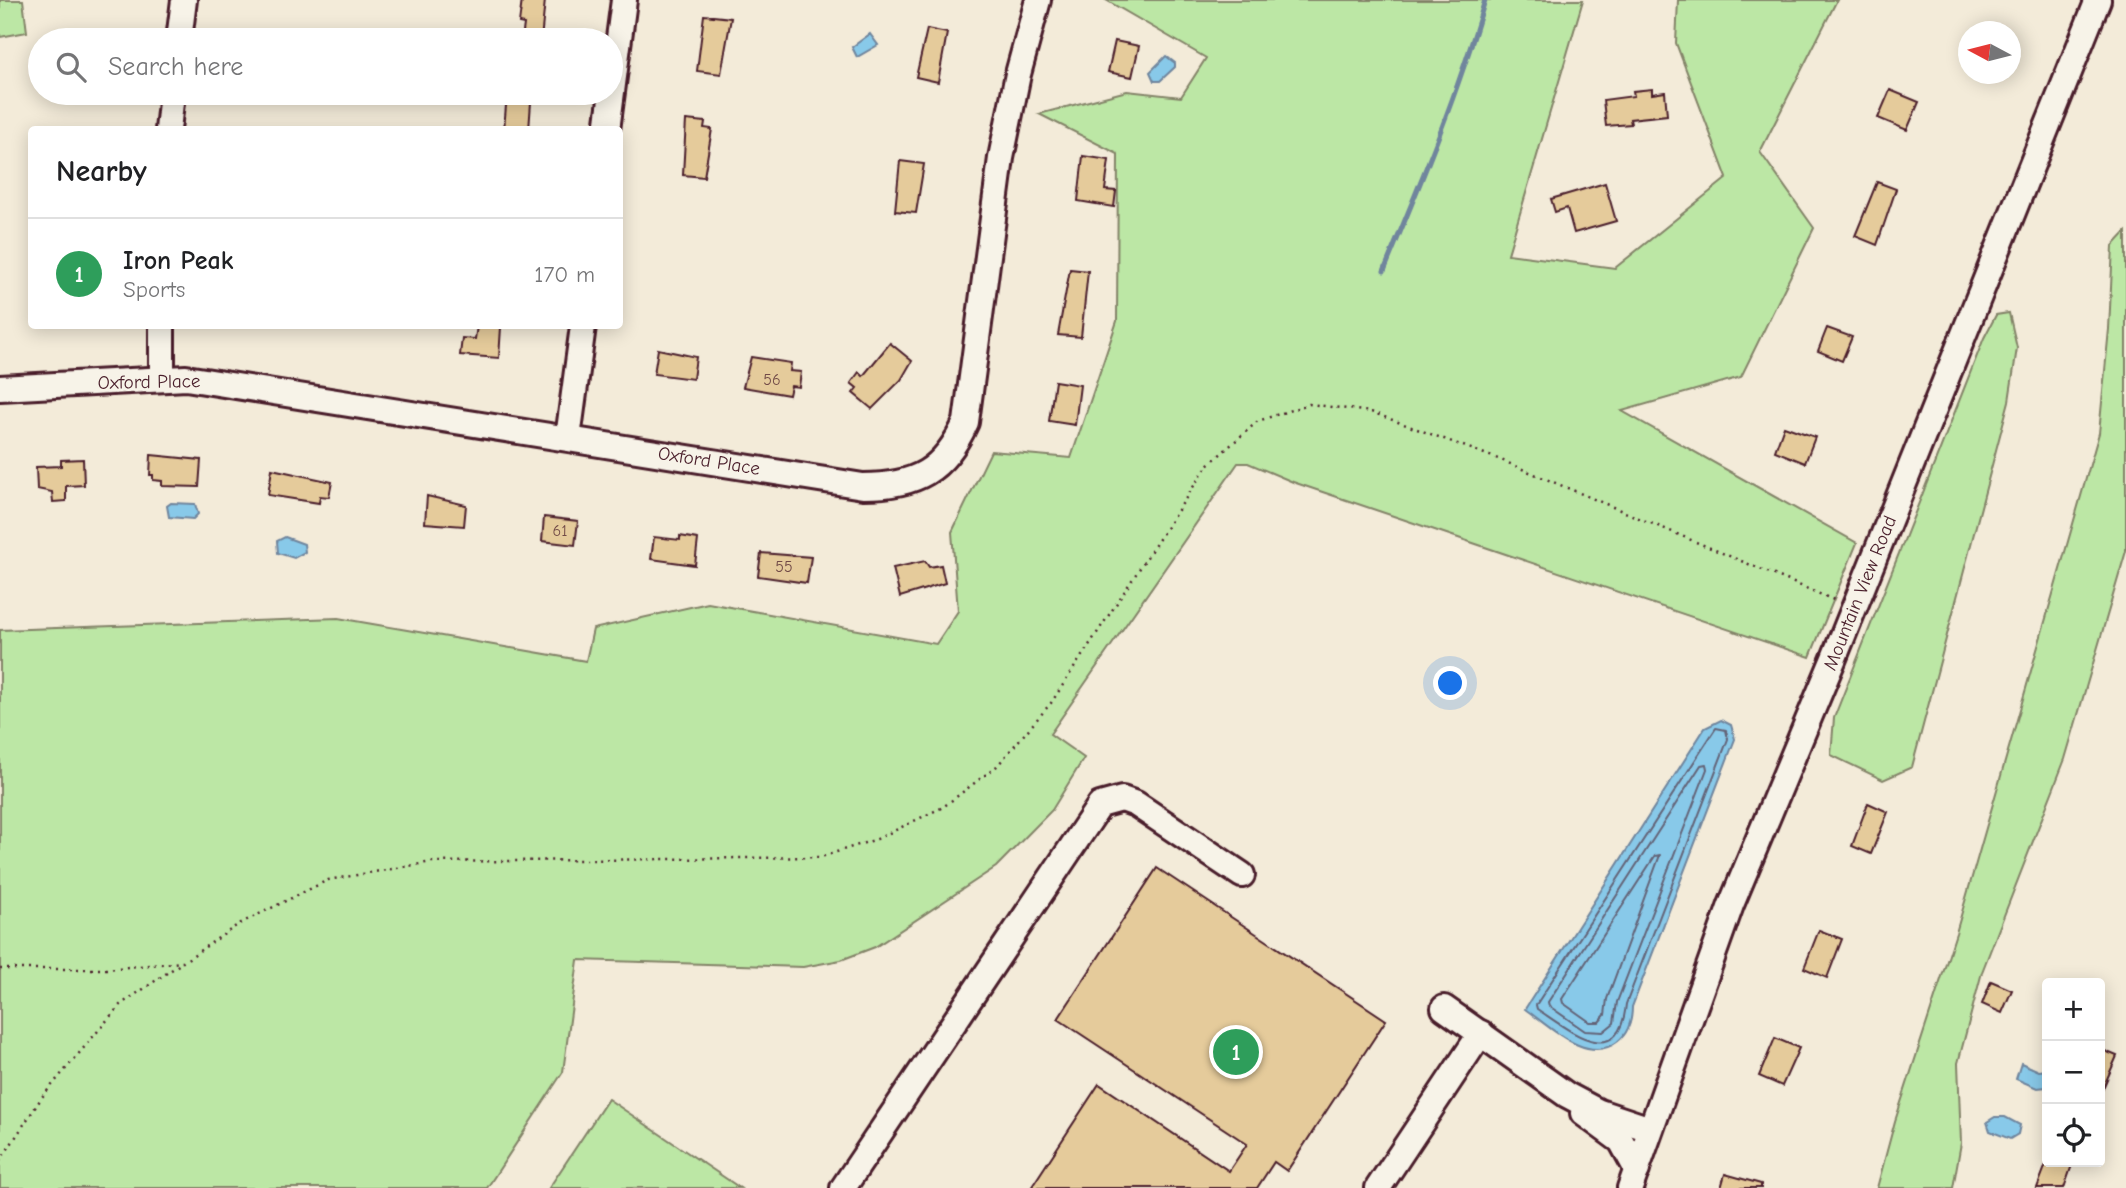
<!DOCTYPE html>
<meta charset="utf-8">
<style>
:root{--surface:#fff;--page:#f6f6f6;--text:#202124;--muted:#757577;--line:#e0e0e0;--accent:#111827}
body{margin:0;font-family:"Comic Neue",sans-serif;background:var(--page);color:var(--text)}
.controls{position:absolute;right:21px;bottom:21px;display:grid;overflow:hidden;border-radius:7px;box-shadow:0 4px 18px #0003}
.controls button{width:63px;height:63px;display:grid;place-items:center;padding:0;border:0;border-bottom:2px solid var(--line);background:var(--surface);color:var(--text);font:35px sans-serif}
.compass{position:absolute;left:1958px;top:21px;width:63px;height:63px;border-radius:50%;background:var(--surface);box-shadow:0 4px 18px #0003;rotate:277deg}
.you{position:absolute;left:1451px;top:684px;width:24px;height:24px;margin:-18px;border:5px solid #fff;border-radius:50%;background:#1a73e8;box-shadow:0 0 0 10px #1a73e833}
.badge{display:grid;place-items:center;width:46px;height:46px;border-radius:50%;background:var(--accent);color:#fff;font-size:23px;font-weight:700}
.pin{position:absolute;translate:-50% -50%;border:4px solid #fff;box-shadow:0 2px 7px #0006}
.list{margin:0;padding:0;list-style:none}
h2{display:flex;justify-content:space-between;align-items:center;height:91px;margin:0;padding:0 28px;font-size:30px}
h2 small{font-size:23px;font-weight:400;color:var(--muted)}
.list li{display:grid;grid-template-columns:46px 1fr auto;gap:21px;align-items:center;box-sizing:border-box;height:112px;padding:0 28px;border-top:2px solid var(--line)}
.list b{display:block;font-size:26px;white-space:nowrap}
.list p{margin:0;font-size:23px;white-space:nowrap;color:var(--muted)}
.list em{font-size:23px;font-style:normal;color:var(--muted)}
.icon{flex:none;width:38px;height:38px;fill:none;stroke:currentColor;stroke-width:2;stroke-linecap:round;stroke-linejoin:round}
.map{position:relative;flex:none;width:2126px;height:1188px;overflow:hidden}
.search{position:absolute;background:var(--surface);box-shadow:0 4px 18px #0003;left:28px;top:28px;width:595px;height:77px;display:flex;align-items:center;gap:18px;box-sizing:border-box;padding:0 24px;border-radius:38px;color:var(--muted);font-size:26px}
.panel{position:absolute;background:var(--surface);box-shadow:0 4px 18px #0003;left:28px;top:126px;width:595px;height:203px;border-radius:7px}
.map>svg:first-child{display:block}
.green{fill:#bce7a5;stroke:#838368;stroke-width:2}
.water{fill:#88c9e9;stroke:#6f859d;stroke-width:2}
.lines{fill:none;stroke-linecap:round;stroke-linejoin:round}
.shore{stroke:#636377;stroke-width:2}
.stream{stroke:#6f859d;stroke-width:5}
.building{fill:#e5cb9b;stroke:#4a1f2b;stroke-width:2}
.minor-casing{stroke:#4a1f2b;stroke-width:30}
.path{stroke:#4a1f2b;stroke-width:2.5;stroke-dasharray:2 5;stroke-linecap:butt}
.minor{stroke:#f7f3e8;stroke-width:24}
.labels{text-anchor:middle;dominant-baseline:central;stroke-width:5;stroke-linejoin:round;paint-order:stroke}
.number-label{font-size:16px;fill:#714a47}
.street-label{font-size:19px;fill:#4a1f2b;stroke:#f7f3e8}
</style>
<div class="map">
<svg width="2126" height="1188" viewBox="0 0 2126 1188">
<rect width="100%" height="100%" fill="#f3ebd9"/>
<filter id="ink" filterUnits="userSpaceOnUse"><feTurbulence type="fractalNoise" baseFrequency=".0143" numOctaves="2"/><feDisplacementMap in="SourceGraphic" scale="14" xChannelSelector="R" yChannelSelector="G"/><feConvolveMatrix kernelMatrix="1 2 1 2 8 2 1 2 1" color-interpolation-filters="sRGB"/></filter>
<g filter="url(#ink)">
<g class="green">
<polygon points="0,0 23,0 27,32 0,37"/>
<polygon points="1106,0 1583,0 1508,254 1615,268 1727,178 1676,43 1678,0 1837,0 1760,152 1814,228 1741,377 1622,411 1857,543 1810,657 1293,482 1248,463 1238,463 1050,734 1084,758 1052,810 996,867 875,947 841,960 803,967 578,960 563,1072 487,1188 0,1188 0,630 338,618 586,661 593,629 708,603 936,644 958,611 952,532 991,451 1071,458 1117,321 1118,154 1039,114 1127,91 1181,97 1206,58"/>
<polygon points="2126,232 2126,551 2065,759 1982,972 1958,1063 1961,1143 1953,1188 1877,1188 1895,1121 1956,933 2099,433 2109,329 2113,246"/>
<polygon points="2009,313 2017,348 2009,401 1912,767 1883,780 1831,755 1834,718 1984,338 1996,315"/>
<polygon points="608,1099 740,1188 549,1188"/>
</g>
<g class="water">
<polygon points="870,34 878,45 857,57 852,47"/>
<polygon points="1166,56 1175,63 1175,67 1160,81 1154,81 1150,72"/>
<polygon points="171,503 195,504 198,514 193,519 169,517 167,506"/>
<polygon points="285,537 304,544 305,552 294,558 278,553 277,541"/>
<path d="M1721,720L1731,725L1735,739L1632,1007C1632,1021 1629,1033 1617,1042C1587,1065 1549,1026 1525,1009L1705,728Z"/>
<polygon points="2021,1063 2039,1071 2047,1070 2047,1087 2037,1088 2016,1079"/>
<polygon points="1995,1117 2005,1117 2020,1125 2018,1134 2010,1139 1990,1131 1987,1122"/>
</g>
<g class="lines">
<g class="shore">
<path d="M1716,728L1726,730L1728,739L1626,1004C1619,1073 1569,1030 1537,1009L1536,1005Z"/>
<polygon points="1706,764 1707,769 1617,1002 1614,1023 1603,1032 1585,1031 1549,1006 1548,1002 1701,765"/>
<polygon points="1660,855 1607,999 1605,1015 1599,1022 1590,1022 1563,1003 1562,999 1655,856"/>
</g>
<path class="stream" d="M1384,271C1421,182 1458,93 1485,0"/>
</g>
<g class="building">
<polygon points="522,0 545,0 541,40 522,40 524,24 519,23"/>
<polygon points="704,15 731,18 721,74 697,71"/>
<polygon points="927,29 947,33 938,82 916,77"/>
<polygon points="1115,41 1139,46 1132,77 1108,72"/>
<polygon points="1652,89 1652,94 1665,92 1667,115 1630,119 1631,124 1606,126 1603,100 1634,96 1633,91"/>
<polygon points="1890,90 1919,102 1907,130 1878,118"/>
<polygon points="507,93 528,93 527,101 531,102 529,130 504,130"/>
<polygon points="686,120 705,122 704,128 712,129 704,177 683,175"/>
<polygon points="1083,156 1109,160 1105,190 1116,191 1114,207 1078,201"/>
<polygon points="900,161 924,164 916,213 895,211"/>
<polygon points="1877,182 1896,189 1877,245 1855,236"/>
<polygon points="1605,183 1616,221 1574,233 1567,208 1555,212 1551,199"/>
<polygon points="1070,269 1088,271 1081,337 1058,335"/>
<polygon points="477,326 501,327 499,358 460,355 462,338 475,339"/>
<polygon points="1827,328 1852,337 1842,361 1818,351"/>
<polygon points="890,343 912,361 901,380 872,409 853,393 857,388 851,383 859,372 863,376"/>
<polygon points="658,349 696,357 693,379 654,374"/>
<polygon points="751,357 791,363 790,371 801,372 799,387 791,386 789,395 743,387"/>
<polygon points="1055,381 1080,385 1075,425 1049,421"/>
<polygon points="1784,426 1815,437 1805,463 1775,451"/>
<polygon points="151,455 201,460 199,487 162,486 162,481 153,480 153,475 150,475"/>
<polygon points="83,459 84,485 66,486 66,501 53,502 52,492 37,489 36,467 61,466 61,460"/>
<polygon points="272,469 332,482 329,497 320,496 319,503 268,495"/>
<polygon points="427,496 466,505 464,526 425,523"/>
<polygon points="544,517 578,521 575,545 542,541"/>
<polygon points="680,536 698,539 695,565 651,559 654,537 680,540"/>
<polygon points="761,553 811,557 807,583 758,576"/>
<polygon points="925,561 929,567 941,565 945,583 900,597 893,568"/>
<polygon points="1868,803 1888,812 1871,854 1852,846"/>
<polygon points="1157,868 1386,1020 1287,1171 1274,1162 1257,1188 1031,1188 1099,1084 1229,1171 1247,1144 1058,1019"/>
<polygon points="1819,930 1842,939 1827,978 1804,968"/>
<polygon points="1991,981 2012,990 2002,1013 1982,1004"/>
<polygon points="1775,1038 1799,1048 1782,1086 1759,1076"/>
<polygon points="2100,1049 2117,1056 2100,1095"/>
<polygon points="2047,1162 2073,1162 2064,1188 2037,1188"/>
<polygon points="1725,1174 1761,1184 1761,1188 1721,1188"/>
</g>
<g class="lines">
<defs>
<g id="minor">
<polyline points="179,40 184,0"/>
<polyline points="168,130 172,93"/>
<polyline points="607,130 624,0"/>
<polyline points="162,326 162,378"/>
<path d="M0,388L186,378L863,486C916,486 944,471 966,422L1001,158L1018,74L1038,0"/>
<polyline points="568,438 583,326"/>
<polyline points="1444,1008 1567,1095 1599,1112 1650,1129"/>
<polyline points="1583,1113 1621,1141 1637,1170"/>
<polyline points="843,1188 1100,805 1122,799 1136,804 1242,875"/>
<polyline points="1378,1188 1481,1033"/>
<polyline points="1630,1188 1731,905 1834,658 2098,0"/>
</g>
</defs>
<use href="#minor" class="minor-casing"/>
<g class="path">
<polyline points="0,969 106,969 183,962 239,924 328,880 432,862 821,857 877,839 943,807 997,766 1051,703 1207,466 1258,421 1309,404 1371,412 1501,460 1834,600"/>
<polyline points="0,1161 42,1097 120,1005 180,964"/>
</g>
<use href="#minor" class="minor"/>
</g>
</g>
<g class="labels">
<g class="number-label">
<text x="772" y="380">56</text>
<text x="560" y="531">61</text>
<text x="784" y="567">55</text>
</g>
<g class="street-label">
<text transform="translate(149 382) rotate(-1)">Oxford Place</text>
<text transform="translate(709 461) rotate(9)">Oxford Place</text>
<text transform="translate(1860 593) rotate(-68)">Mountain View Road</text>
</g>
</g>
</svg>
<div class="controls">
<button>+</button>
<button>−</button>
<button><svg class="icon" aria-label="locate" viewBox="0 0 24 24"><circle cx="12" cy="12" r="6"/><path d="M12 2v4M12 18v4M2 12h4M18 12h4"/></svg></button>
</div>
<svg class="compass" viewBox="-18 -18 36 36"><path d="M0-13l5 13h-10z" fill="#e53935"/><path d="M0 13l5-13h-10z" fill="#757577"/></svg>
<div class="you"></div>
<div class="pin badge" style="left:1236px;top:1052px;background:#2e9e5b">1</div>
<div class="search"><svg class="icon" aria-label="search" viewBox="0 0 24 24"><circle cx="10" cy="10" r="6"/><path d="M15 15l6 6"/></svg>Search here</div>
<section class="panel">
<h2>Nearby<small></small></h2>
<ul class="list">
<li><span class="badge" style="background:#2e9e5b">1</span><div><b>Iron Peak</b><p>Sports</p></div><em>170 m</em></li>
</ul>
</section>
</div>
